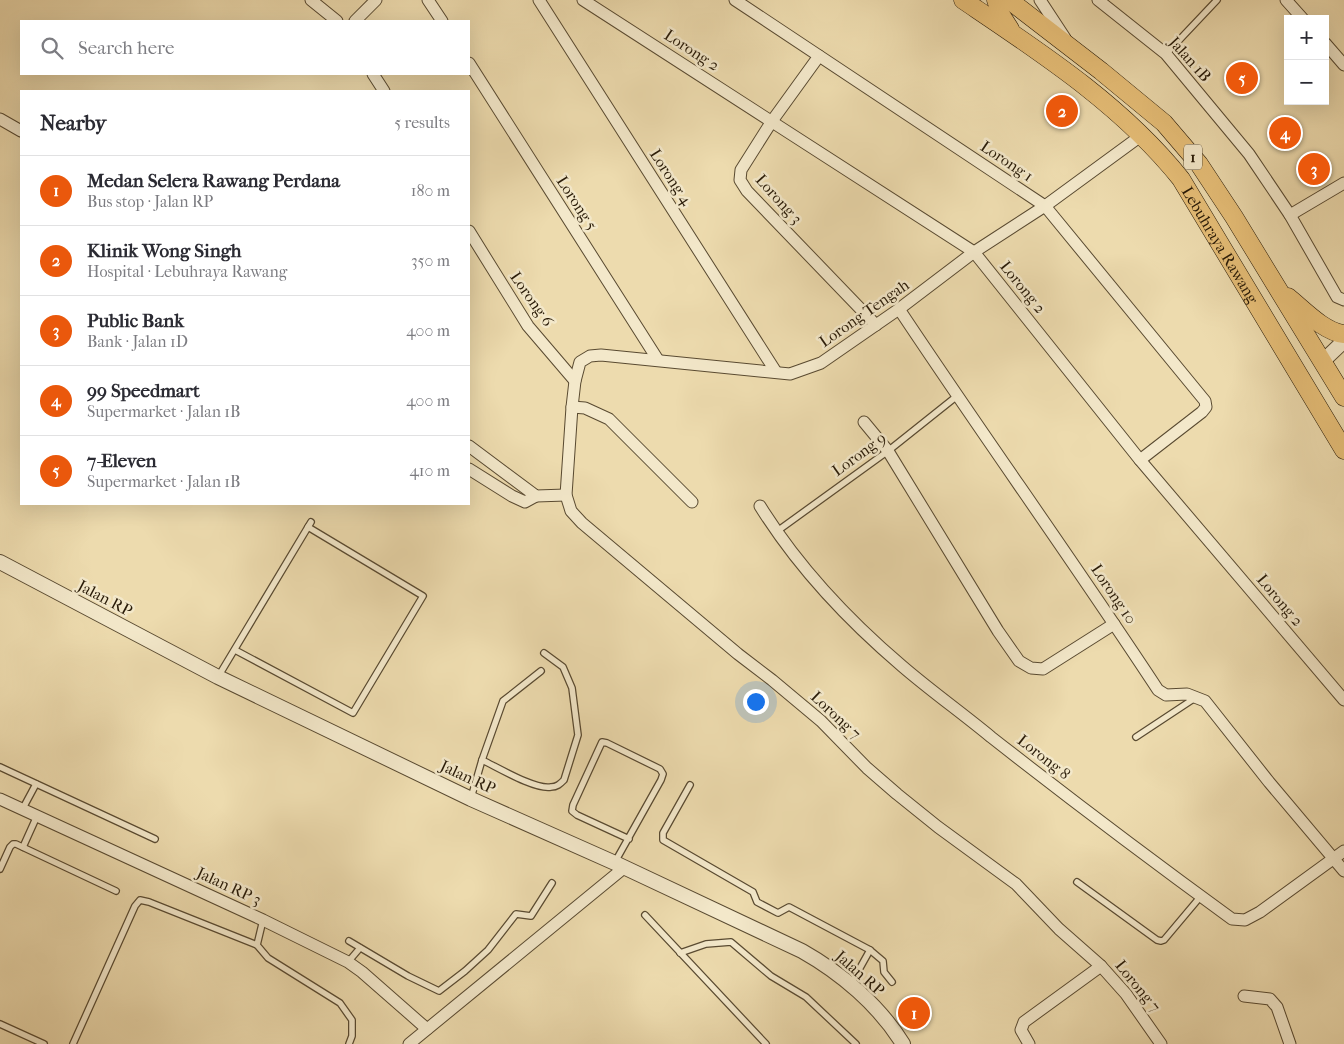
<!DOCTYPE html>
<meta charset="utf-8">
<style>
:root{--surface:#fff;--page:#f2f2f3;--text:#2b2b33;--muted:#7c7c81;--line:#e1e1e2;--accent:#ea580c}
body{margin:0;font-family:"IM FELL French Canon",serif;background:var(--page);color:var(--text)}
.controls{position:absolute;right:15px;top:15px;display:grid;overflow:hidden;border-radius:0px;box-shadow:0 5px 20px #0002}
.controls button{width:45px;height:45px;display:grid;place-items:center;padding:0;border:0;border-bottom:1px solid var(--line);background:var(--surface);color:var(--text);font:25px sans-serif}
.you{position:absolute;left:755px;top:701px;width:18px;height:18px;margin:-12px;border:4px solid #fff;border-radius:50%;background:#1a73e8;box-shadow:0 0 0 8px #1a73e833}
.badge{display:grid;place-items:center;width:32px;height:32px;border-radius:50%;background:var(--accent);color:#fff;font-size:16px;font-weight:700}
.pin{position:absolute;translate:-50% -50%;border:2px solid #fff;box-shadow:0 1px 5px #0006}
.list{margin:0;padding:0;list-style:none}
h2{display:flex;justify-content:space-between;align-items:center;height:65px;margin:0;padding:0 20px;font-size:21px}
h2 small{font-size:16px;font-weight:400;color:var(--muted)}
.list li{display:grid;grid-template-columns:32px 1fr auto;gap:15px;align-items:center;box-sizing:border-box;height:70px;padding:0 20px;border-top:1px solid var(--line)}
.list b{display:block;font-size:19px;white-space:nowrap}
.list p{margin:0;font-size:16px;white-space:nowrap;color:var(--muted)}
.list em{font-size:16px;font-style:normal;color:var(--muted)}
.icon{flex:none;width:28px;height:28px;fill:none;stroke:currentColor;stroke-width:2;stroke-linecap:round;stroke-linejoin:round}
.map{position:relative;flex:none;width:1344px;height:1044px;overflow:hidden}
.search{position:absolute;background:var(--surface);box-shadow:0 5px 20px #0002;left:20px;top:20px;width:450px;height:55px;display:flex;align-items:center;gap:12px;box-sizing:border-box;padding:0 18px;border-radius:0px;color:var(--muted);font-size:19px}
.panel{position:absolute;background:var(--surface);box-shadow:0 5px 20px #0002;left:20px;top:90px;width:450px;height:415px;border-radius:0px}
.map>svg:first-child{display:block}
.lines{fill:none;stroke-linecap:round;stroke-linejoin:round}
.service-casing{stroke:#594a31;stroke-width:8}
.minor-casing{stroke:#594a31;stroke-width:13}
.tertiary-casing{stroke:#594a31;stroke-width:16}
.primary-casing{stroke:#281a07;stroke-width:19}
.service{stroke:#f3e8ca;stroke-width:5.5}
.minor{stroke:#f3e8ca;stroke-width:11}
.tertiary{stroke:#f3e8ca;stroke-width:14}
.primary{stroke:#e6be77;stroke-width:18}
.labels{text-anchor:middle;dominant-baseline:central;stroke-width:5;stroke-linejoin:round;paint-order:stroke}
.shield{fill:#f3e8ca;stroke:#655842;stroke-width:1}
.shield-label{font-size:15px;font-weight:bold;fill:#281a07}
.street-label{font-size:16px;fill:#281a07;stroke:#f3e8ca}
</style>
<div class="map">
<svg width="1344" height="1044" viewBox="0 0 1344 1044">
<rect width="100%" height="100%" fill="#eddbae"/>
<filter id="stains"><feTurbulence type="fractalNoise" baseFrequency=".004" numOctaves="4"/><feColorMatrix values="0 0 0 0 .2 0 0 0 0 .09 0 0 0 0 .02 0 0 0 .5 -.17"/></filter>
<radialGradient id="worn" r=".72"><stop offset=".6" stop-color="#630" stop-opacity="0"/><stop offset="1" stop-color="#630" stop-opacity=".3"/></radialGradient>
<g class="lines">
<defs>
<g id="service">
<polyline points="1166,54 1217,0"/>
<polyline points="776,532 888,451 957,396"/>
<polyline points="235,650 353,713 423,596 308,527"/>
<polyline points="218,677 311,522"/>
<polyline points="1136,737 1195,698"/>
<path d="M482,760C497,767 535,790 551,787C557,787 560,784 564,780L578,735L572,688L563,667L544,653"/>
<polyline points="0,767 155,839"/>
<polyline points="690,785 663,833 663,840 753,892 757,902 778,913 789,907 870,950 883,961 884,972 892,982"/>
<polyline points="471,798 482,760 503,701 541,671"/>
<polyline points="22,810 36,784"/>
<polyline points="23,847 37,816"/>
<polyline points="615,862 661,780 663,774 660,769 607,743 602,742 573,805 572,811 577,815 629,839"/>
<polyline points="0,869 10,847 13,844 16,844 116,891"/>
<polyline points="1077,882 1157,940 1161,941 1164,940 1201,896"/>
<polyline points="645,915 766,1044"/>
<polyline points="263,920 257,945 268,958 340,1003 352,1020 352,1036 349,1044"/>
<polyline points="349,941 408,976 439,991 465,971 488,950 516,914 531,916 552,883"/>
<polyline points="680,953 706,944 731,942 771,976 806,997 856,1044"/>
<polyline points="348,962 360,948"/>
<polyline points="851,984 870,950"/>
<polyline points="0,1024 44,1044"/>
<polyline points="73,1044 135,906 140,900 149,902 257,945"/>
</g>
<g id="minor">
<polyline points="311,0 337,21"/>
<polyline points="428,0 442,21"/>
<polyline points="539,0 776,372"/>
<polyline points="583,0 974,252 1140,460 1344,700"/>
<polyline points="735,0 1045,206 1205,401 1206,407 1202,412 1140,460"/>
<polyline points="1040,0 1065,38"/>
<polyline points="1098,0 1166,54 1249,154 1290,215 1337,297 1344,300"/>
<polyline points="1286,0 1303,19"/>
<polyline points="355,21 376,0"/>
<polyline points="1325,43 1344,65"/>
<polyline points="819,56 772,121 741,170 740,180 747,191 876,325"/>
<polyline points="469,63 658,360"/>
<polyline points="373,74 384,91"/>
<polyline points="0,119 21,131"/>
<polyline points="1142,135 1045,206 974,252 899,309 821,363 790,374 601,355 590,356 580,362 575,381 572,407 566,495 571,511 582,523 738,654 772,680 821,721 867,768 897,794 938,827 1016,884 1059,929 1101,966 1126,994 1161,1044"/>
<polyline points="1290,215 1344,183"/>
<polyline points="469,231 528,326 575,381"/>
<path d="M899,309C984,437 1074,562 1158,690L1166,695L1187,694L1205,701L1269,782L1344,871"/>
<polyline points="572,407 585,408 609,419 692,502"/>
<polyline points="864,422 888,451 998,631 1019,661 1031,668 1043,669 1114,624"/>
<polyline points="469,446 536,496 566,495"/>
<polyline points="469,469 512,496 525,502 536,496"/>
<path d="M760,506C798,567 848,620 902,666C931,691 962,713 991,737C1070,799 1151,860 1232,919L1245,920L1260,912L1344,851"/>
<polyline points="0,799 263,920 348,962 362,972 427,1029"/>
<polyline points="1244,996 1270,999 1277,1007 1290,1044"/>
<polyline points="409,1044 625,867"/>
<polyline points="1029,1044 1021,1030 1024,1022 1101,966"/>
</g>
<g id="tertiary">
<polyline points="1322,362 1344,341"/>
<path d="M0,562L218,677L471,799L615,863L802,951C841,973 879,1005 903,1044"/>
</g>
<g id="primary">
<path id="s1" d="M963,0C1040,52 1122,105 1181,179L1344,450"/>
<polyline points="996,0 1001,15 1010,29"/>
<polyline points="1009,0 1101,71 1164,123 1199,164 1234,217 1344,397"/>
<path d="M1288,297C1303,309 1324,332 1344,334"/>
</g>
</defs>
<use href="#service" class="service-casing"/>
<use href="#minor" class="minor-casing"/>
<use href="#tertiary" class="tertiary-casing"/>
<use href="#primary" class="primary-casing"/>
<use href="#service" class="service"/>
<use href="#minor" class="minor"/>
<use href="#tertiary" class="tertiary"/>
<use href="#primary" class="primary"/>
</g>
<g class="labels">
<rect class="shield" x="1184" y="144.5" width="18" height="25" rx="4"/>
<g class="shield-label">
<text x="1193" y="157">1</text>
</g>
<g class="street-label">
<text transform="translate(692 50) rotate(33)">Lorong 2</text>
<text transform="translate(1190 59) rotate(48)">Jalan 1B</text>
<text transform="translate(1007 161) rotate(34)">Lorong 1</text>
<text transform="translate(671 177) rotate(57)">Lorong 4</text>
<text transform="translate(779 199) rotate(48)">Lorong 3</text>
<text transform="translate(577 203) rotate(57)">Lorong 5</text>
<text stroke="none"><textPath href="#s1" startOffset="360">Lebuhraya Rawang</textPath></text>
<text transform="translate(1023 287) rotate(51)">Lorong 2</text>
<text transform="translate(532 299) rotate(55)">Lorong 6</text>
<text transform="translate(864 313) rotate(-35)">Lorong Tengah</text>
<text transform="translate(859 454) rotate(-36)">Lorong 9</text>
<text transform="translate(1114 594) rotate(56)">Lorong 10</text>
<text transform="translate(105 598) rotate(28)">Jalan RP</text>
<text transform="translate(1280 600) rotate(50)">Lorong 2</text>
<text transform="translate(836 715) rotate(43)">Lorong 7</text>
<text transform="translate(1044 757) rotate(38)">Lorong 8</text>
<text transform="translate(468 777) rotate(25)">Jalan RP</text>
<text transform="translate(229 886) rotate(25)">Jalan RP 3</text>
<text transform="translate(860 973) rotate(41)">Jalan RP</text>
<text transform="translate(1138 986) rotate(51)">Lorong 7</text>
</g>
</g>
<rect width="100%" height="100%" filter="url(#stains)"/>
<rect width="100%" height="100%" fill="url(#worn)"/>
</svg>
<div class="controls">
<button>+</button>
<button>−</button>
</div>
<div class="you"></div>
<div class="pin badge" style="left:914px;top:1013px">1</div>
<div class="pin badge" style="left:1062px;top:111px">2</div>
<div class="pin badge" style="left:1314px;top:169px">3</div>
<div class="pin badge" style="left:1285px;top:133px">4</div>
<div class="pin badge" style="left:1242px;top:78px">5</div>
<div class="search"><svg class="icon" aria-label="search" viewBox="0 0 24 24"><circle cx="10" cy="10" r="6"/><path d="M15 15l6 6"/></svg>Search here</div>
<section class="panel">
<h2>Nearby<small>5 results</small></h2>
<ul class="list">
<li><span class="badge">1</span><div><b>Medan Selera Rawang Perdana</b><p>Bus stop · Jalan RP</p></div><em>180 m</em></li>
<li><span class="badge">2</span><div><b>Klinik Wong Singh</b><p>Hospital · Lebuhraya Rawang</p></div><em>350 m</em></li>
<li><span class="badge">3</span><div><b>Public Bank</b><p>Bank · Jalan 1D</p></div><em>400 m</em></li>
<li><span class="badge">4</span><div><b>99 Speedmart</b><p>Supermarket · Jalan 1B</p></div><em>400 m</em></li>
<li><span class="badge">5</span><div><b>7-Eleven</b><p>Supermarket · Jalan 1B</p></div><em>410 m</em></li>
</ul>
</section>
</div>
